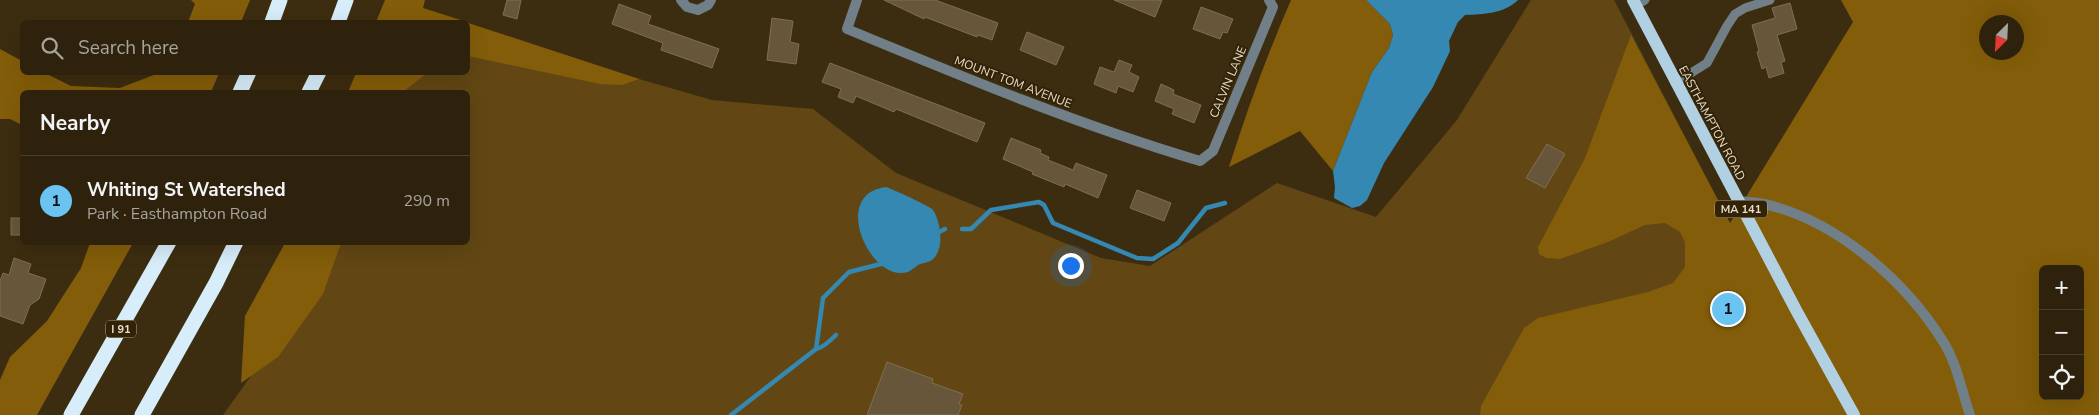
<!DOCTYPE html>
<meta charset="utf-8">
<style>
:root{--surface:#2e220c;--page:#362a15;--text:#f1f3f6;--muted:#a7a49d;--line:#493f2d;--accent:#6bc3f2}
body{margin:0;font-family:"Nunito Sans",sans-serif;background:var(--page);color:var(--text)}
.controls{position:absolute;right:15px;bottom:15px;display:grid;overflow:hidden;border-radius:8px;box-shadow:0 5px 20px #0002}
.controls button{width:45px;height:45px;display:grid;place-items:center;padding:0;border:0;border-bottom:1px solid var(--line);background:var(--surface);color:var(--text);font:25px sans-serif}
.compass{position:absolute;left:1979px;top:15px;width:45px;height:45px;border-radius:50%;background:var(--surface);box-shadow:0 5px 20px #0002;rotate:204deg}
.you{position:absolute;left:1070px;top:265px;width:18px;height:18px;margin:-12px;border:4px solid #fff;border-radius:50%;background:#1a73e8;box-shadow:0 0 0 8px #1a73e833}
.badge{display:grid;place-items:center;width:32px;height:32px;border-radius:50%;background:var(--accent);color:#111;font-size:16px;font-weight:700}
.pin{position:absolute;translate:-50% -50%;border:2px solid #fff;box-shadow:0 1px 5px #0006}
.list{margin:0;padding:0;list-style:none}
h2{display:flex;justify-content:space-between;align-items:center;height:65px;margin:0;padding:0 20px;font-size:21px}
h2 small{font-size:16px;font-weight:400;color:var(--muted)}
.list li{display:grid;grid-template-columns:32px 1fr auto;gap:15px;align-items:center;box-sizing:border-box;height:90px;padding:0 20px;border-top:1px solid var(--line)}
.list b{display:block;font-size:19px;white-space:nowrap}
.list p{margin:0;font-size:16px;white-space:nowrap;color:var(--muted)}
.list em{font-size:16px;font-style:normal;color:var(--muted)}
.icon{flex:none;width:28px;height:28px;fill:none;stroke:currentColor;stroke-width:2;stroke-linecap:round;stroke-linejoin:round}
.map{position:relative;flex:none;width:2099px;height:415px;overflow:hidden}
.search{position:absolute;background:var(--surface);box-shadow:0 5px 20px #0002;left:20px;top:20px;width:450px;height:55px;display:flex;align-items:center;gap:12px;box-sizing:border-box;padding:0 18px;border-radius:8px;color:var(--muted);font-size:19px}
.panel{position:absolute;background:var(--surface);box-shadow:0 5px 20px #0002;left:20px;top:90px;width:450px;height:155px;border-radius:8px}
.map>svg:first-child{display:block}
.green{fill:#624714}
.forest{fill:#835d09;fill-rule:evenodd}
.water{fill:#3488b1}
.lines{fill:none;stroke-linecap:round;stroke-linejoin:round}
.stream{stroke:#3488b1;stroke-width:4.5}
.building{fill:#675639;stroke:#806e51}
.lane{stroke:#718088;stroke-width:9}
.street{stroke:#718088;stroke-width:10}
.primary{stroke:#b1d0e2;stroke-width:12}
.highway{stroke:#d7edfa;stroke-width:15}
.labels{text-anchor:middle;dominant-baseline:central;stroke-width:4;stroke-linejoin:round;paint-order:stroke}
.shield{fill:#322306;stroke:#b1a591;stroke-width:1}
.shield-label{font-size:11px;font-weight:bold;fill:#e7ddcd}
.street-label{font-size:12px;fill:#e7ddcd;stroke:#322306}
</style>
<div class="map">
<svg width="2099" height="415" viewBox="0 0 2099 415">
<rect width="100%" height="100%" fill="#3d2d10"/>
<polygon class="green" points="1531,0 1614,0 1730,223 1841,415 223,415 256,369 314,243 468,242 468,92 384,92 393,73 468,72 468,23 639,79 712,100 813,109 896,173 1101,258 1150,266 1277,183 1376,217 1457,120"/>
<g class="forest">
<polygon points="191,0 250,0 241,22 188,22 195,4"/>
<polygon points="385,0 425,0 423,8 467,22 376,22"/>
<path d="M1291,0H1366L1390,24L1393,35L1389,48L1372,72L1333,171L1300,131L1229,167C1247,110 1267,55 1291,0Z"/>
<path d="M1841,0H2099V415H1480L1481,406L1524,328L1538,318L1648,292L1673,283L1685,267V242L1680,232L1665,223L1645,225L1608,242L1560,259L1546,258L1539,254L1538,247L1585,158L1631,35L1730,223L1853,22ZM1986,22H2016V52H1986ZM2043,269H2080V396H2043Z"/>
<polygon points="468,23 639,79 622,85 600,84 468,56"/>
<polygon points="0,49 22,61 22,72 45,73 71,86 120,88 159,73 219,73 211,92 22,92 22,125 10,119 0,119"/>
<polygon points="356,73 356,72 427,73 403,92 348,92"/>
<polygon points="90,243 133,243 37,415 0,415 0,380 10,357 47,321 81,268"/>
<polygon points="285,243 341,243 323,294 278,357 241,383 245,316"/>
</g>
<g class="water">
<path d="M1366,0H1518C1504,14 1483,14 1465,15L1458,22L1449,41L1450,51L1433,87L1384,163L1367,200L1360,206L1352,208L1334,198L1335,187L1333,171L1372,72L1389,48L1393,35L1390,24Z"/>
<path d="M886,187C892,189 930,206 933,210C941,222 945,250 932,260C928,263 922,263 918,265C915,267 912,270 908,272C871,284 829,194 886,187Z"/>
</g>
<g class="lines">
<g class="stream">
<polyline points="962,229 971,229 991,210 1039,202 1044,205 1053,223 1137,258 1153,259 1178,243 1206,208 1225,203"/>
<polyline points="935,234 945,229"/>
<path d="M816,349C823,348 831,340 836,335"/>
<polyline points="731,415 816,349 823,298 849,272 885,263"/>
</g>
</g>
<g class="building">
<polygon points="507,0 521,0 517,19 503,15"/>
<polygon points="884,0 935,0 998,23 992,40 978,35 977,37 925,17 924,19"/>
<polygon points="1114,0 1162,0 1155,17"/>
<polygon points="1790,3 1797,29 1777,35 1785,61 1781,62 1784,73 1769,78 1766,67 1762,69 1757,52 1759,51 1752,25 1775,18 1772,8"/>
<polygon points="619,4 651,16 648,24 719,49 712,68 661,50 663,43 612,24"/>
<polygon points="1201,7 1233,19 1227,33 1223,32 1220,39 1193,29"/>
<polygon points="772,18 793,21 790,42 799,44 796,64 767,60"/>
<polygon points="1027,32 1064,47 1056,65 1020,50"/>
<polygon points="1119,60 1132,65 1129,72 1139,77 1133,92 1118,86 1116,93 1094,84 1100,67 1114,72"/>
<polygon points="830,63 985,123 977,142 896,109 894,112 856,96 853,103 838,97 841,89 822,82"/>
<polygon points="1161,84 1174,90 1173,94 1201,105 1194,123 1172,114 1174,109 1155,101"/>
<polygon points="1011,138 1041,150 1040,153 1049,157 1048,160 1073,170 1076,163 1107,175 1098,198 1065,184 1064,187 1032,174 1033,172 1003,159"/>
<polygon points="1547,144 1565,154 1545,188 1526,178"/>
<polygon points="1137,190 1171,203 1164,221 1130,208"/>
<rect x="11" y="218" width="11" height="17"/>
<polygon points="14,258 31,264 28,273 46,279 39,299 30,305 23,324 0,316 0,281 3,273 9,275"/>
<polygon points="887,362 933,379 932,383 963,394 959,404 962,405 958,415 867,415"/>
</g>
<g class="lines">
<g class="lane">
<polyline points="1635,6 1645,0"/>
<polyline points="1675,83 1707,63 1727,26 1735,14 1745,8 1770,0"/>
</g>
<g class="street">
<polyline points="681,0 687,7 698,10 708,5 711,0"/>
<path d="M857,0L847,29C963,77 1079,125 1200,161L1213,151L1273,7L1269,0"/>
<path d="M1737,201C1746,202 1755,202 1764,204C1836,220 1906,281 1944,343C1957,364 1962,392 1970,415"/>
</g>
<polyline class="primary" points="1633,0 1796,310 1854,415"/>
<g class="highway">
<polyline points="272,22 280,0"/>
<polyline points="338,22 346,0"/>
<polyline points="240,92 249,72"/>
<polyline points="309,92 319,72"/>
<polyline points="71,415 169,242"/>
<polyline points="142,415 216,283 236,242"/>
</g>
</g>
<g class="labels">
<g class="shield">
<rect x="1715" y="200.5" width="52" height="17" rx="4"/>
<rect x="106" y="320.5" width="30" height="17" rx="4"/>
</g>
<g class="shield-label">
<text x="1741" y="209">MA 141</text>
<text x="121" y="329">I 91</text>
</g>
<g class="street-label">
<text transform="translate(1013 82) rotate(21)">MOUNT TOM AVENUE</text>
<text transform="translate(1228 82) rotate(-67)">CALVIN LANE</text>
<text transform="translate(1712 123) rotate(62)">EASTHAMPTON ROAD</text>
</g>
</g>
</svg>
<div class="controls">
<button>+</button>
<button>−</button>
<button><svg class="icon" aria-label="locate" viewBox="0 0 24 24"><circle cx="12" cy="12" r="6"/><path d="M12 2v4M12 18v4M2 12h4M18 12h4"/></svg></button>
</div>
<svg class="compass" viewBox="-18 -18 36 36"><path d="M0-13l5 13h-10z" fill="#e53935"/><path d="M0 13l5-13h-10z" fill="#a7a49d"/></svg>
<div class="you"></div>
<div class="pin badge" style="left:1728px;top:309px">1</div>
<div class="search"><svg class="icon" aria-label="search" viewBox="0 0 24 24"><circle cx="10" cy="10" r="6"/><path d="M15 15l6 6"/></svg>Search here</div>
<section class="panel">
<h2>Nearby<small></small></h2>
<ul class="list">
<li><span class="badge">1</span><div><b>Whiting St Watershed</b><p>Park · Easthampton Road</p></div><em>290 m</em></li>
</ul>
</section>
</div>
